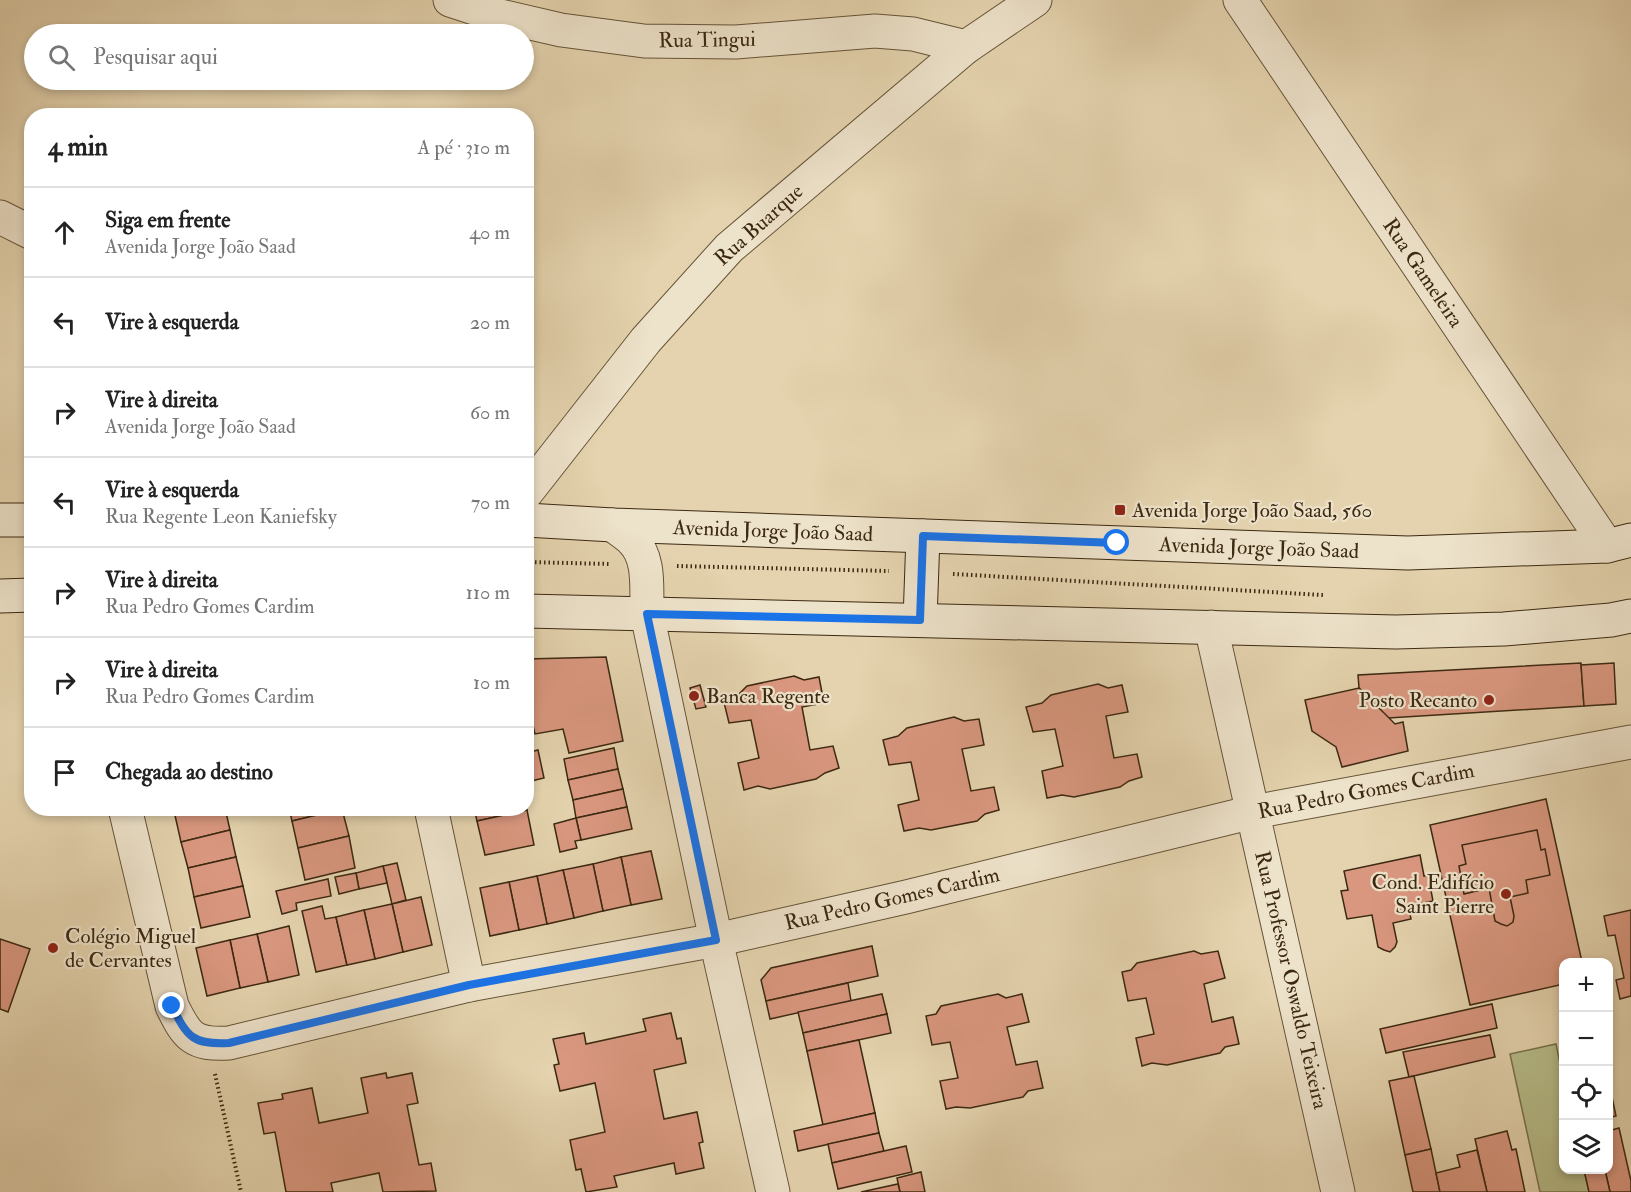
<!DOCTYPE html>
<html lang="pt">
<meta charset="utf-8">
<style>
:root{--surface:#fff;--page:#f2f2f2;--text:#222;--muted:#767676;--line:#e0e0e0}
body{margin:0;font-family:"IM FELL Double Pica",serif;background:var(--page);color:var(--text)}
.controls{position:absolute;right:18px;bottom:18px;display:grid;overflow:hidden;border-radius:12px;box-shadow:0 3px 9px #0003}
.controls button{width:54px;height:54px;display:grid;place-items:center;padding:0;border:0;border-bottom:2px solid var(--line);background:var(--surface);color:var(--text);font:30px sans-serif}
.stop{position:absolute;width:18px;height:18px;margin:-14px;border:4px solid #1a73e8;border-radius:50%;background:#fff}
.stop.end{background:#1a73e8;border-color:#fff;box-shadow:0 2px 6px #0008}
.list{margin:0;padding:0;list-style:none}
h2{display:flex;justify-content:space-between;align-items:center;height:78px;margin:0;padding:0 24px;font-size:26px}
h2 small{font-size:20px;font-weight:400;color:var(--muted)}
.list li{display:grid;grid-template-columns:39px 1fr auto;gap:18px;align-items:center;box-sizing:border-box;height:90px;padding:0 24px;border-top:2px solid var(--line)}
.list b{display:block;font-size:22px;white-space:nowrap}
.list p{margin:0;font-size:20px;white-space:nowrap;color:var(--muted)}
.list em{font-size:20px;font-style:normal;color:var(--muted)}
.icon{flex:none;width:33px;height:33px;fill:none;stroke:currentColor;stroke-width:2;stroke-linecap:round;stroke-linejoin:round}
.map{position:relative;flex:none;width:1631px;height:1192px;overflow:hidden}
.search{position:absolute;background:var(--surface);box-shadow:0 3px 9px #0003;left:24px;top:24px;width:510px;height:66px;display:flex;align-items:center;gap:15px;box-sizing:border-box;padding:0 21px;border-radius:33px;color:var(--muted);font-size:22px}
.panel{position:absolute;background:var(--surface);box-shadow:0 3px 9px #0003;left:24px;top:108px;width:510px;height:708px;border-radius:24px}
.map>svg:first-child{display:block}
.green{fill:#b6bc89;stroke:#79724d;stroke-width:1.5}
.building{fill:#d9977f;stroke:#3c2911;stroke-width:1.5}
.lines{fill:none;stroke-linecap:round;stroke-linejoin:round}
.minor-casing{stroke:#665438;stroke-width:35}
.secondary-casing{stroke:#3c2911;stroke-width:35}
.path{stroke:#3c2911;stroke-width:4;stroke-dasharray:1.5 3;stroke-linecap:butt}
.minor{stroke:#ede2ca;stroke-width:33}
.secondary{stroke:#ede2ca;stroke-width:33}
.route{stroke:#1a73e8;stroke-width:8}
.poi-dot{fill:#8f2418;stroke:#ede2ca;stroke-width:2}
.labels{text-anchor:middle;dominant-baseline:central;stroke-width:4.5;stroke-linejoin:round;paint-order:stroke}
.street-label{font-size:21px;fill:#3c2911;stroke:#ede2ca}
.poi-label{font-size:21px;fill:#3c2911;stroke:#ede2ca;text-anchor:start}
</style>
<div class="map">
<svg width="1631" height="1192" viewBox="0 0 1631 1192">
<rect width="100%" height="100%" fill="#e4d3ae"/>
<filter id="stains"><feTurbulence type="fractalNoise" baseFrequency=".00333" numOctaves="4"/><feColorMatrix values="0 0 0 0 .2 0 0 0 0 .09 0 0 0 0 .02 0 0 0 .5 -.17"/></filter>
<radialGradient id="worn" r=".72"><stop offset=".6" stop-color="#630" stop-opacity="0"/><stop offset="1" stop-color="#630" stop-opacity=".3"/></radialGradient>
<polygon class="green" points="1556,1044 1563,1078 1564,1170 1584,1170 1589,1192 1540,1192 1510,1054"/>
<g class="building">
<polygon points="606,657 623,741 569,753 563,729 535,734 526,696 526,659"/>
<polygon points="1581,663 1584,706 1388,718 1359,688 1358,675"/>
<polygon points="1614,663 1616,704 1584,706 1581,665"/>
<polygon points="794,676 804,680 819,677 824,703 802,707 810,750 833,746 839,768 825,773 816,779 770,789 758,786 744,790 738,763 759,758 751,720 729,723 723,698 738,695 747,686"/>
<polygon points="1098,684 1108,688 1122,685 1128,712 1106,716 1114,758 1137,754 1142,777 1129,781 1120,787 1074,797 1062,795 1047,798 1042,771 1063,766 1055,729 1033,732 1026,707 1042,703 1051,695"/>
<polygon points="700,685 706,707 696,709 690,688"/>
<polygon points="1359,688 1395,724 1403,722 1408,751 1342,767 1336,747 1312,731 1305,700"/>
<polygon points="954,717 964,721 979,719 984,745 962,749 971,791 994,787 999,810 985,814 977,821 931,830 919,828 904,831 898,805 919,800 911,762 889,765 883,740 898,736 907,728"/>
<polygon points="614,748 618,769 568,780 564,759"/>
<polygon points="538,750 544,778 527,782 526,753"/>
<polygon points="618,769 623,789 573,800 568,780"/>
<polygon points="623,789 627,807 576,818 573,800"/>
<polygon points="1546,799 1582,962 1564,962 1564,984 1470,1005 1430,825"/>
<polygon points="627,807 632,829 581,840 576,818"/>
<polygon points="184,808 225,808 230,830 181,842 174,811"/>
<polygon points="289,808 342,808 342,809 292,821"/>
<polygon points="474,808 526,808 527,810 477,821"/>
<polygon points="342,809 349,836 298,848 292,821"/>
<polygon points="527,810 534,845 485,855 477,821"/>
<polygon points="576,818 581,840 575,841 577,848 560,852 554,824"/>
<polygon points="230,830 236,857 188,868 181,842"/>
<polygon points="1537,830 1541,850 1545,849 1550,875 1526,880 1528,893 1510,897 1514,916 1513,922 1507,926 1501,924 1495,921 1489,888 1464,894 1459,866 1466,864 1462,845"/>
<polygon points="349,836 355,868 305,880 298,848"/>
<polygon points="651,851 662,899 631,905 621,857"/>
<polygon points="1420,855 1424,876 1428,875 1433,901 1408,906 1411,919 1393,923 1397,942 1395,947 1390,952 1384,950 1378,947 1372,915 1347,919 1341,891 1348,890 1344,871"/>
<polygon points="236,857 243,886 194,897 188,868"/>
<polygon points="621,857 631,905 603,911 593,864"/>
<polygon points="397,863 406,900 392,904 383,866"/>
<polygon points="593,864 603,911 574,918 563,870"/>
<polygon points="383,866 387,883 359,889 356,873"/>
<polygon points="563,870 574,918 547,924 537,876"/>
<polygon points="356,873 359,889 339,894 335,877"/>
<polygon points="537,876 547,924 519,930 509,882"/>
<polygon points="328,879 331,896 296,903 297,910 282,914 276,891"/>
<polygon points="509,882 519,930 490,936 480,888"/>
<polygon points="243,886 250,917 201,928 194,897"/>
<polygon points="421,897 432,945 403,952 392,904"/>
<polygon points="392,904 403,952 375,959 364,910"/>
<polygon points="322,906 325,919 336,917 347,965 316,972 302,911"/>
<polygon points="364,910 375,959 347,965 336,917"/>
<polygon points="1631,910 1631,996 1620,999 1616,980 1624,978 1615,935 1608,936 1604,916"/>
<polygon points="289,926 299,975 268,982 257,934"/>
<polygon points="257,934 268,982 240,988 230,940"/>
<polygon points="0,939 30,949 8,1012 0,1009"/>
<polygon points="230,940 240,988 207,996 196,948"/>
<polygon points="872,946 878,976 766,1001 761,980 771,968"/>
<polygon points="1194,951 1201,954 1218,951 1225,978 1204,984 1212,1022 1233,1017 1239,1044 1225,1047 1220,1053 1167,1065 1152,1063 1142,1066 1136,1038 1154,1034 1146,998 1128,1001 1122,972 1131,970 1137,963"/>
<polygon points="848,983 851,1001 770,1019 766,1001"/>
<polygon points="882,994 887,1014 803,1033 798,1012"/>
<polygon points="998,994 1006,998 1022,994 1029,1022 1007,1027 1016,1065 1037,1061 1043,1088 1028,1091 1023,1097 970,1108 956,1107 946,1109 940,1081 958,1078 950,1042 932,1045 926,1016 936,1014 941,1006"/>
<polygon points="1492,1004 1497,1028 1386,1053 1380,1029"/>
<polygon points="671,1013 677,1039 681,1038 686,1063 654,1070 664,1119 697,1112 703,1142 699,1143 704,1168 676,1174 674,1163 614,1176 617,1187 586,1192 581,1169 576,1170 570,1140 605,1132 595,1083 560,1091 554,1065 559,1064 553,1039 584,1033 586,1044 646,1031 643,1019"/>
<polygon points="887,1014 891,1033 807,1051 803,1033"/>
<polygon points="1490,1035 1495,1057 1409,1077 1403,1052"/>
<polygon points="859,1040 875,1113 823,1125 807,1051"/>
<polygon points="386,1073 387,1078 412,1073 418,1103 407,1105 419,1165 431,1163 436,1191 383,1192 379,1173 331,1183 333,1192 286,1192 275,1132 264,1134 258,1103 283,1099 282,1094 312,1088 319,1123 368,1113 361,1078"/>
<polygon points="1414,1076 1431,1149 1405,1155 1389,1081"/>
<polygon points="1609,1083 1616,1116 1608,1118 1608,1083"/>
<polygon points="875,1113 879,1133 798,1151 794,1131"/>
<polygon points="1619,1128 1631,1181 1631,1192 1610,1192 1605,1170 1608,1170 1608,1131"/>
<polygon points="1507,1131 1512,1150 1516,1149 1525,1192 1487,1192 1475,1139"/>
<polygon points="879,1133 884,1151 832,1163 828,1144"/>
<polygon points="906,1146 912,1172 838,1189 832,1163"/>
<polygon points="1431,1149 1440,1192 1413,1192 1405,1155"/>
<polygon points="1477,1150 1487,1192 1440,1192 1436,1173 1460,1167 1457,1155"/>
<polygon points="1584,1170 1605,1170 1610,1192 1589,1192"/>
<polygon points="921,1172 925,1192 900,1192 897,1178"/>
<polygon points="898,1184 900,1192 861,1192"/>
</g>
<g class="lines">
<defs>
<g id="minor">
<polyline points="450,0 496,15 561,30 644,41 736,42 875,31 913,34 966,47"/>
<polyline points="1240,0 1607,546"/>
<polyline points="0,217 32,233"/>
<polyline points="526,493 646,340 729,248 966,47 1035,0"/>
<path d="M613,525C619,530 627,535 632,540C651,558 646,590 647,614L716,940L773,1192"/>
<polyline points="1211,627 1338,1192"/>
<path d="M125,808L172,1006C187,1037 193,1045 229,1043L469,985L716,940L906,897L1253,812L1631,742"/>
<polyline points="431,808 469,985"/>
</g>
<g id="secondary">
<polyline points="0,520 32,520"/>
<polyline points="526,520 613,525 1408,553 1607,546 1631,540"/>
<polyline points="0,596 32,595"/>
<polyline points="526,611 1396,632 1504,629 1611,620 1631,616"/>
<polyline points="920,620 923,536"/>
</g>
</defs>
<use href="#minor" class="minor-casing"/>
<use href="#secondary" class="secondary-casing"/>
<g class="path">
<polyline points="526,562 610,564"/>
<polyline points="677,566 889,571"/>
<polyline points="953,574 1323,595"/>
<polyline points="215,1074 241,1192"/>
</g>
<use href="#minor" class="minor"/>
<use href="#secondary" class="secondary"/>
</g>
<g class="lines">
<path class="route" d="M172,1006C187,1037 193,1045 229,1043L469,985L716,940L647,614L920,620L923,536L1117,543"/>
</g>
<g class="poi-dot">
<rect x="1114" y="504" width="12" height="12" rx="3"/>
<circle cx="694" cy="696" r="6"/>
<circle cx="1489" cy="700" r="6"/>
<circle cx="1506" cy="894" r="6"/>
<circle cx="53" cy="948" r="6"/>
</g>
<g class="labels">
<g class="street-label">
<text transform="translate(707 40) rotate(-1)">Rua Tingui</text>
<text transform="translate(759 225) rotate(-42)">Rua Buarque</text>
<text transform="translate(1423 273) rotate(56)">Rua Gameleira</text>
<text transform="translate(773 531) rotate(2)">Avenida Jorge João Saad</text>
<text transform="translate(1259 548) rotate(2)">Avenida Jorge João Saad</text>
<text transform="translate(1366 791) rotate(-11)">Rua Pedro Gomes Cardim</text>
<text transform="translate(892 899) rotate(-13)">Rua Pedro Gomes Cardim</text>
<text transform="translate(1291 980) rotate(77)">Rua Professor Oswaldo Teixeira</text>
</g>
<g class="poi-label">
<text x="1132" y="510">Avenida Jorge João Saad, 560</text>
<text x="706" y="696">Banca Regente</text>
<text x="1477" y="700" text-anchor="end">Posto Recanto</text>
<text x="1494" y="882" text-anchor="end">Cond. Edifício<tspan x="1494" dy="24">Saint Pierre</tspan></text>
<text x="65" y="936">Colégio Miguel<tspan x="65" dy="24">de Cervantes</tspan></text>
</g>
</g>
<rect width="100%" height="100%" filter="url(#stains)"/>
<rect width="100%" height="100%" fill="url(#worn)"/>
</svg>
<div class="controls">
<button>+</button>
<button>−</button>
<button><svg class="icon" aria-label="locate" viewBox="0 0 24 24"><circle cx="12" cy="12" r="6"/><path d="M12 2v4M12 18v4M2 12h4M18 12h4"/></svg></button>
<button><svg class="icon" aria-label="layers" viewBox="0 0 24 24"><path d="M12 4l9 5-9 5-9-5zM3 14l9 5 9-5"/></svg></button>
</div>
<div class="stop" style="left:1117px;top:543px"></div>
<div class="stop end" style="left:172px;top:1006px"></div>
<div class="search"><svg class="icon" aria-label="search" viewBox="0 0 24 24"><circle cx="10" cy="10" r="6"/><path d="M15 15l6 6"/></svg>Pesquisar aqui</div>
<section class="panel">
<h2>4 min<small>A pé · 310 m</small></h2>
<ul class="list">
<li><svg class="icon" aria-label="ahead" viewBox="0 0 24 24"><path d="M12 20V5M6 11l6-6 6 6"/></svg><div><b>Siga em frente</b><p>Avenida Jorge João Saad</p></div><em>40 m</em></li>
<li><svg class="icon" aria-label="left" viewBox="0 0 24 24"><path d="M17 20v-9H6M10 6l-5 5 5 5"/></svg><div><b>Vire à esquerda</b></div><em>20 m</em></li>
<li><svg class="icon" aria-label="right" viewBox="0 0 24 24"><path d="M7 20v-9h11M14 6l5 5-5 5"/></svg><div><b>Vire à direita</b><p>Avenida Jorge João Saad</p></div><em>60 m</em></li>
<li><svg class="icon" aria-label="left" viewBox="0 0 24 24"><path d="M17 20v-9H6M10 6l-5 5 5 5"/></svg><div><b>Vire à esquerda</b><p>Rua Regente Leon Kaniefsky</p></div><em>70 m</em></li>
<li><svg class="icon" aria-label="right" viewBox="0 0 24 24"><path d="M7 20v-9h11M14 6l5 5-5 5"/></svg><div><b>Vire à direita</b><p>Rua Pedro Gomes Cardim</p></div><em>110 m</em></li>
<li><svg class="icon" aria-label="right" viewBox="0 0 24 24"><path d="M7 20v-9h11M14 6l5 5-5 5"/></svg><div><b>Vire à direita</b><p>Rua Pedro Gomes Cardim</p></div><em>10 m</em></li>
<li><svg class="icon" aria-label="arrive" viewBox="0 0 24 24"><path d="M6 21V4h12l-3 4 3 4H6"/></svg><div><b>Chegada ao destino</b></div></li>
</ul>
</section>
</div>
